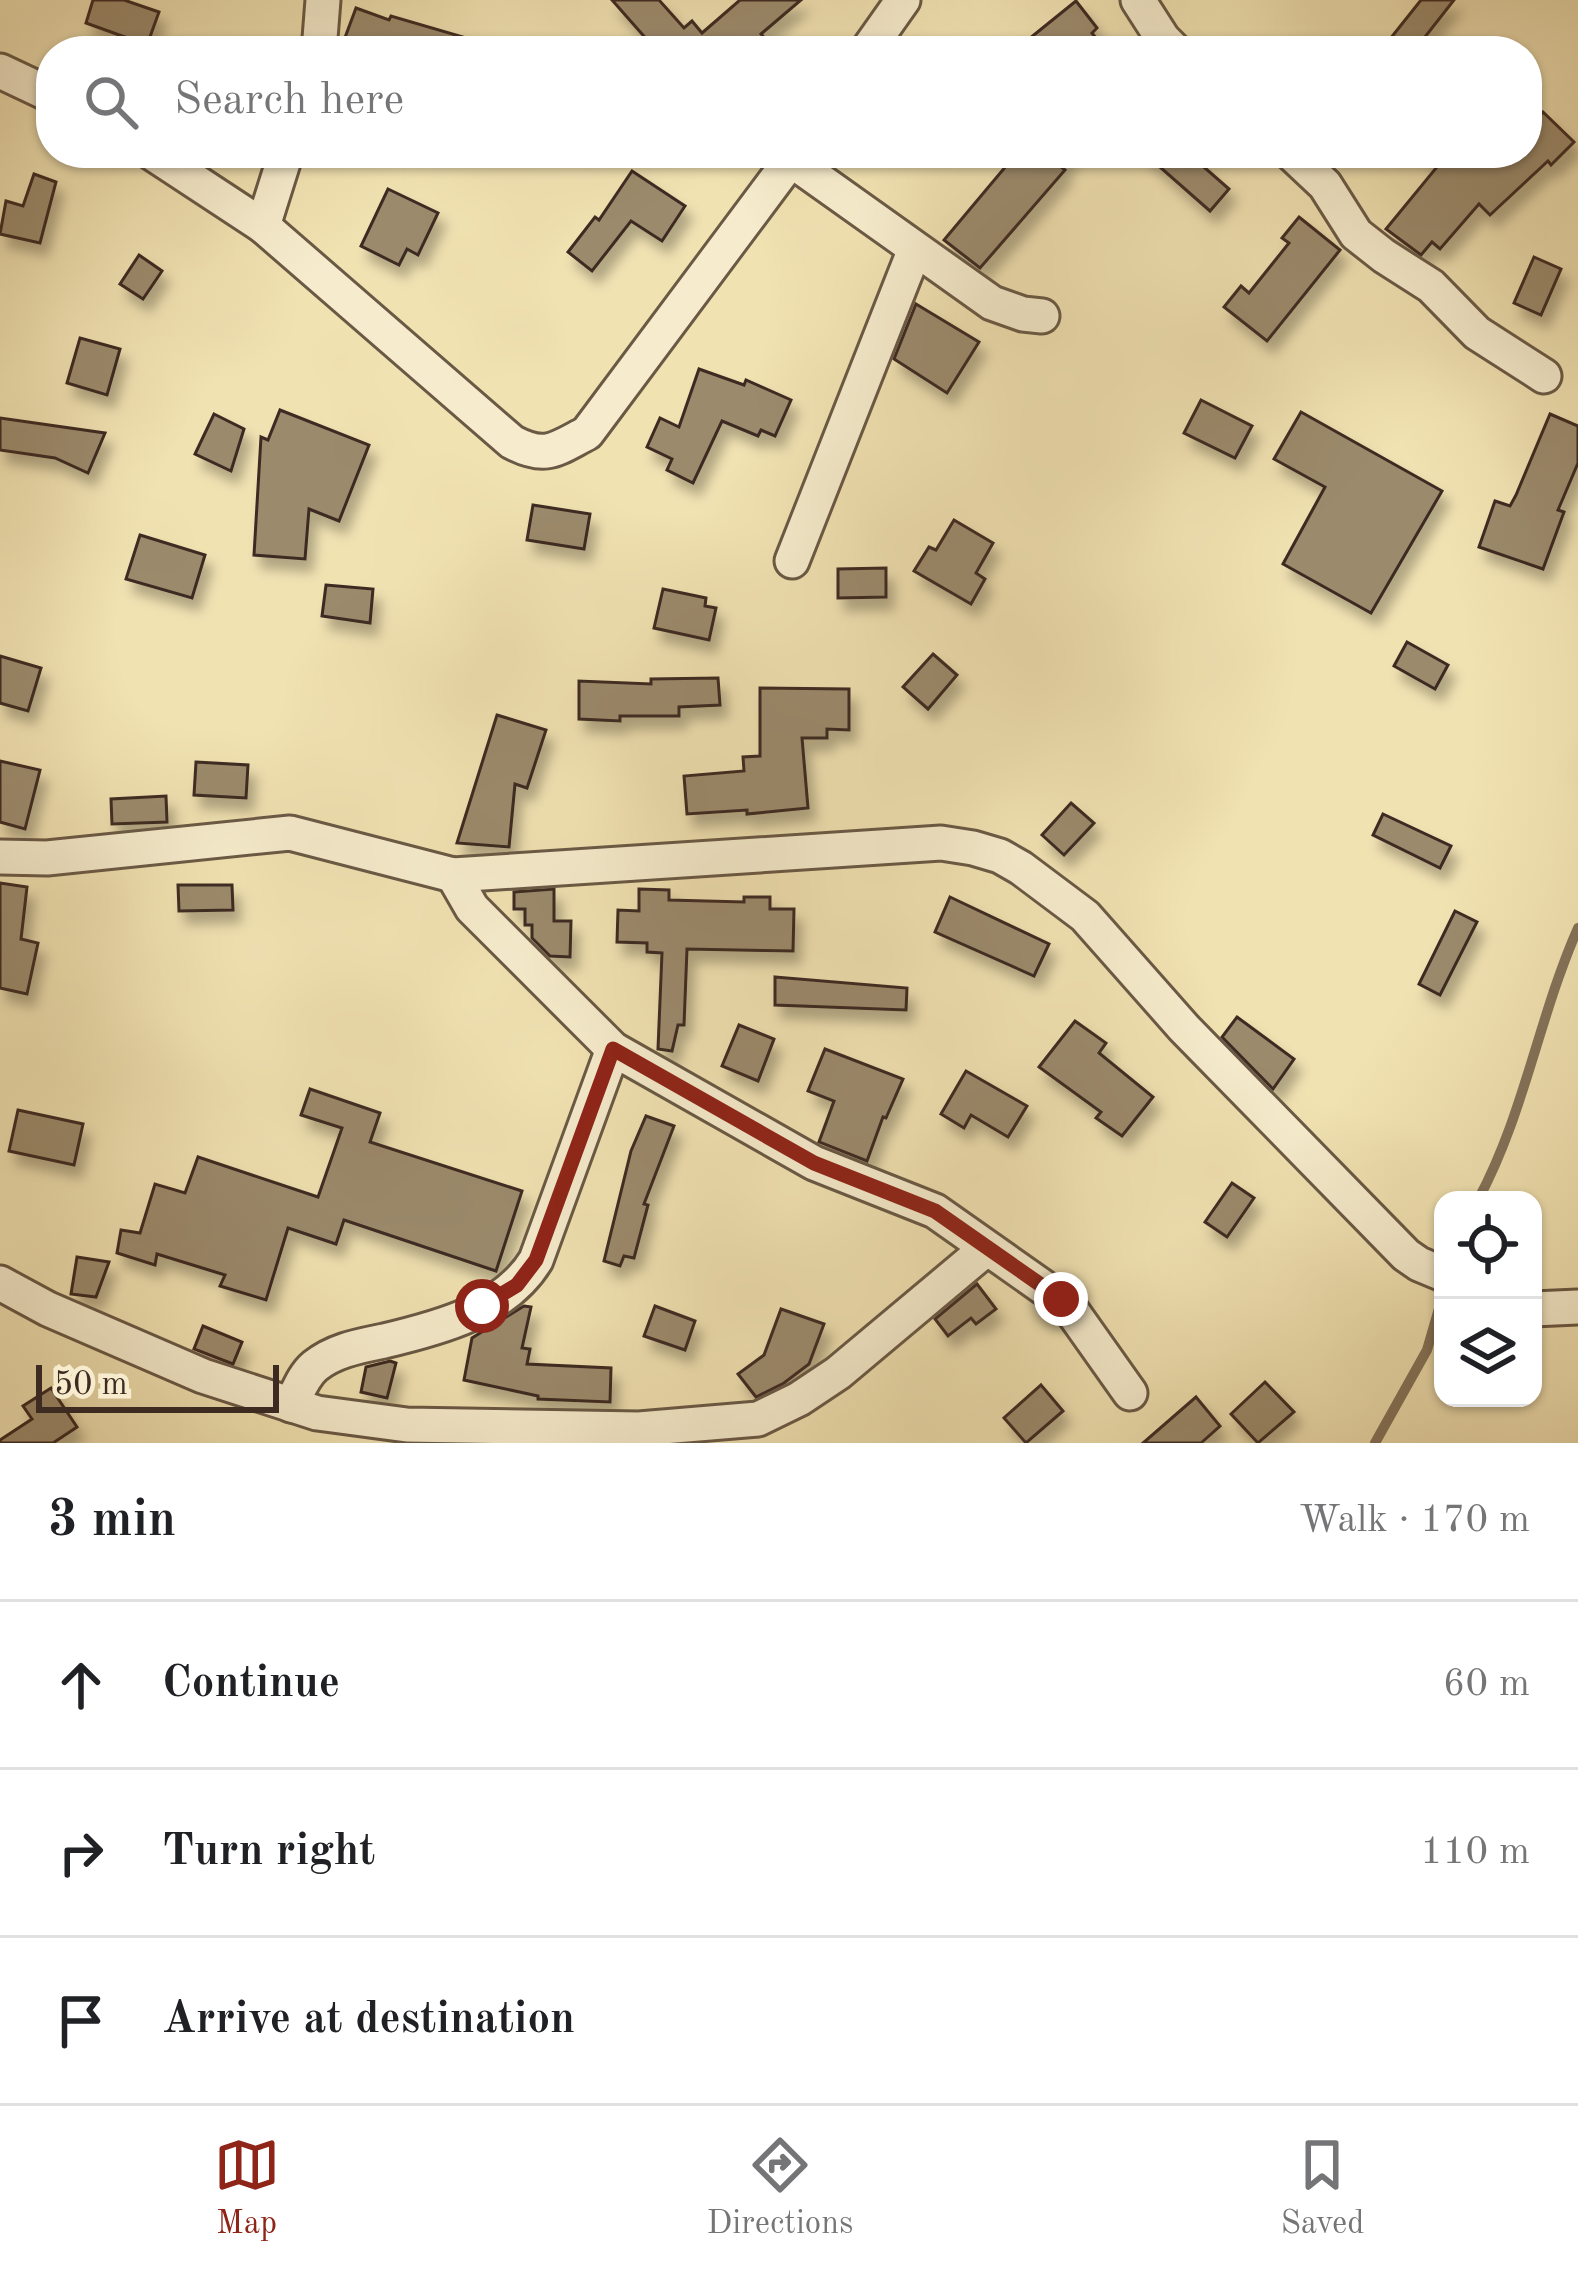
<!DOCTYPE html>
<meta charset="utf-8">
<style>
:root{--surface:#fff;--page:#f6f6f6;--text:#202124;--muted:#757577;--line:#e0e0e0;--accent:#8f2418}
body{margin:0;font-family:"Old Standard TT",serif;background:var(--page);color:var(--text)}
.controls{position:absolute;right:36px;bottom:36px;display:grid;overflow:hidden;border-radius:24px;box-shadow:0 3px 9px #0004}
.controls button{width:108px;height:108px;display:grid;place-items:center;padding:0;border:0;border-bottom:3px solid var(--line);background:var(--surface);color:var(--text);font:60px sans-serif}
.scale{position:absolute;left:36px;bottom:30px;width:243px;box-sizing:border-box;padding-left:12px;border:6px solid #3d2b21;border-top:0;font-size:33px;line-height:42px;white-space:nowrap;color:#3d2b21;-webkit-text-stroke:9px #f6eccd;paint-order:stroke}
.stop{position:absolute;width:36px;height:36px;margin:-27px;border:9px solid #8f2418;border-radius:50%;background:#fff}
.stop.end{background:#8f2418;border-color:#fff;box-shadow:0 3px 12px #0008}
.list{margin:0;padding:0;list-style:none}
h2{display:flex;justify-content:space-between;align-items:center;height:156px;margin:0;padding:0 48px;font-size:51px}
h2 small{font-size:39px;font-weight:400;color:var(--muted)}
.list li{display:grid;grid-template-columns:78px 1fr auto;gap:36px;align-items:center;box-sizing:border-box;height:168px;padding:0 48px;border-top:3px solid var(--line)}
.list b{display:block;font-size:45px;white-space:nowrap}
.list em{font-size:39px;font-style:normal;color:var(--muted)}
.icon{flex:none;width:66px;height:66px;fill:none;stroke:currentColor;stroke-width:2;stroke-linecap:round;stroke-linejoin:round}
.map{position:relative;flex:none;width:1578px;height:1443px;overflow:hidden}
.search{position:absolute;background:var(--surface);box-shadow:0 3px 9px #0004;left:36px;right:36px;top:36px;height:132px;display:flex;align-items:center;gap:30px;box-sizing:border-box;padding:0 42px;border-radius:48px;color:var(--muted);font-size:45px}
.sheet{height:660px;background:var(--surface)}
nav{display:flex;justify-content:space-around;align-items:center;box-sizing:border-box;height:168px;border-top:3px solid var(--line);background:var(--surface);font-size:33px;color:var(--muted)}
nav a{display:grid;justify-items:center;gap:6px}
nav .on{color:var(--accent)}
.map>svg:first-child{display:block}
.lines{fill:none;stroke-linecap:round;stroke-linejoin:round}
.stream{stroke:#84745b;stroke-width:10}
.building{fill:#9b8a6c;stroke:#3d2b21;stroke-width:3;filter:url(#shadow)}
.minor-casing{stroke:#6a5945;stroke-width:39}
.minor{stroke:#f6eccd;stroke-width:33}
.route{stroke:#8f2418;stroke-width:15}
</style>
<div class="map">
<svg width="1578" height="1443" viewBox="0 0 1578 1443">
<defs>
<filter id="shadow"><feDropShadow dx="7" dy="12" stdDeviation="6" flood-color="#0004"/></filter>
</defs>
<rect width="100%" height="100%" fill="#f1e2b2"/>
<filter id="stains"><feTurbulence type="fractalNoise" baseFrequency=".00167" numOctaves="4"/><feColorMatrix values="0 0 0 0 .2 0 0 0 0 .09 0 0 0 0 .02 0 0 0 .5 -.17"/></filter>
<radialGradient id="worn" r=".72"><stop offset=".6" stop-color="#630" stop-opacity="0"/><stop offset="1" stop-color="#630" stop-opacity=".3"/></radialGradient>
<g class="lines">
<g class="stream">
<path d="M1478,1200C1524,1115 1539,1016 1578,928"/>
<polyline points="1375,1443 1427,1350 1443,1295"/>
</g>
</g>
<g class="building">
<polygon points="93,0 124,0 159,12 147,45 86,23"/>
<polygon points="612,0 659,0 684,28 692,21 702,33 740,0 801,0 761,34 776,51 657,51"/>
<polygon points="1421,0 1454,0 1414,51 1406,51 1390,39"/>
<polygon points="1076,1 1097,28 1092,33 1106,51 1014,51"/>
<polygon points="356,8 389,20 391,16 487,44 486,51 340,51"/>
<polygon points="1543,112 1574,142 1551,165 1548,161 1490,215 1479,204 1440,249 1432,242 1421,255 1386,229 1437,167 1422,153 1527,153 1527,128"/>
<polygon points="1017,153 1071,153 1060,166 1065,170 980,268 944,240"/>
<polygon points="1144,153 1188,153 1229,189 1210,211"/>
<polygon points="632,171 685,206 662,241 631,221 592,271 568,252 595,217 599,220"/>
<polygon points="34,174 56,182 40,243 0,234 6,201 23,206"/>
<polygon points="388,189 438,213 418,255 407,249 399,265 361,246"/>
<polygon points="1299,217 1340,250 1267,341 1224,307 1241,286 1249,293 1289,243 1282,238"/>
<polygon points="139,255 162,271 143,299 120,284"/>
<polygon points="1534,257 1561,269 1541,315 1514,303"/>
<polygon points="916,304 979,342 947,393 894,359"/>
<polygon points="80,338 120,349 107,395 67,383"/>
<polygon points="699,369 744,385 746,380 791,400 775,436 761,430 758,436 722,421 693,483 667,470 672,459 647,447 660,418 679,427"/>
<polygon points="1201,400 1252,426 1235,458 1184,433"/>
<polygon points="280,410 369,445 339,521 309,509 305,559 254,555 261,437 268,440"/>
<polygon points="1301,412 1442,491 1371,613 1283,564 1325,487 1274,459"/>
<polygon points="214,414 244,429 231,471 195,454"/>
<polygon points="1550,414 1578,426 1578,463 1558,510 1564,512 1543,569 1479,547 1495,501 1510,506 1516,495"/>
<polygon points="0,418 105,433 88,473 55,458 0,450"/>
<polygon points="533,505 590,514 584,549 527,540"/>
<polygon points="954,520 993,543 976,573 985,579 971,604 914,571 929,547 936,550"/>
<polygon points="140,535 205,555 192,598 126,579"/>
<polygon points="886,568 886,597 838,598 838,569"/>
<polygon points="326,585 373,589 370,623 322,616"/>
<polygon points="663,589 706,598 705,606 716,608 709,640 654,628"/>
<polygon points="1407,642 1448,665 1435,689 1394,666"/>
<polygon points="933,654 957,675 928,709 903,687"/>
<polygon points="0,656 41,668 28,711 0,703"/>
<polygon points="718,678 720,705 679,707 679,716 620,716 620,721 579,719 579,681 651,684 651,679"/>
<polygon points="760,688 849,689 849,730 827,729 827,738 802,738 808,808 747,814 747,810 687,814 684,776 744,771 743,757 760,756"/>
<polygon points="497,715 546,730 527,788 515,784 509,847 457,843"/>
<polygon points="0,761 40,770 25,829 0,822"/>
<polygon points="196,762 248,765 246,798 194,795"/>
<polygon points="166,796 167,822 112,824 111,799"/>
<polygon points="1071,803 1094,823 1064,855 1042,835"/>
<polygon points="1383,814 1451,846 1440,868 1373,835"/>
<polygon points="0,883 27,887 21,939 38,943 27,994 0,988"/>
<polygon points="178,885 232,885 233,910 179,911"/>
<polygon points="554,889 554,921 571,921 570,957 550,956 532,938 532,925 525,925 525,909 514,909 514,892"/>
<polygon points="639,889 669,890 669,900 744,902 744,897 770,897 770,909 794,909 793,951 687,949 684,1025 678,1025 672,1051 658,1049 662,953 647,952 647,943 617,942 618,910 639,911"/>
<polygon points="950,897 1049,944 1034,976 935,932"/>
<polygon points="1455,911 1477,922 1440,995 1419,984"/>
<polygon points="775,977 907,988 906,1010 775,1005"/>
<polygon points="1237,1017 1294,1059 1273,1089 1222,1037"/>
<polygon points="1075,1021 1106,1043 1099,1053 1153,1097 1122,1136 1096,1118 1101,1112 1039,1067"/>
<polygon points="739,1025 774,1039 758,1081 722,1066"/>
<polygon points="825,1049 903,1079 886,1118 883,1117 867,1161 819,1142 834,1101 808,1091"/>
<polygon points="966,1071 1027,1106 1008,1137 971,1115 964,1128 941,1114"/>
<polygon points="310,1089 380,1113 370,1142 522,1191 496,1271 344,1220 336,1244 288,1228 266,1300 220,1286 225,1275 157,1254 155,1265 117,1253 121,1230 140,1233 155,1184 185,1193 198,1157 318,1197 342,1128 301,1115"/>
<polygon points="18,1110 83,1124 74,1165 9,1151"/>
<polygon points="646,1116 674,1126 644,1204 648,1205 634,1258 624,1256 620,1266 604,1261 631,1151"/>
<polygon points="1232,1183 1254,1198 1227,1237 1205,1222"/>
<polygon points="77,1257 109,1262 96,1297 71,1294"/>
<polygon points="977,1284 996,1309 976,1324 971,1318 948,1336 935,1319"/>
<polygon points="524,1306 531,1307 522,1348 530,1349 527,1364 611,1368 610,1402 538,1399 538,1396 464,1380 472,1338"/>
<polygon points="655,1306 695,1321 685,1350 644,1336"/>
<polygon points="781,1309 824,1324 809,1364 784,1383 756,1397 738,1374 764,1355"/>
<polygon points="203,1326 242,1342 233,1364 194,1349"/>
<polygon points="390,1361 396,1363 387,1398 361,1392 366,1367"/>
<polygon points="1265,1382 1294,1412 1258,1443 1231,1414"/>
<polygon points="1041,1385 1063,1411 1026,1443 1004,1418"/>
<polygon points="51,1388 77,1427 53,1443 0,1443 0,1440 32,1419 23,1406"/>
<polygon points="1196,1397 1220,1426 1201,1443 1143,1443"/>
</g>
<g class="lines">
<defs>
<g id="minor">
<polyline points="1138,0 1163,39 1175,51"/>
<polyline points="319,51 323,0"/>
<polyline points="867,51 903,0"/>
<polyline points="0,71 51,95"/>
<path d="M152,153L263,226L512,442C546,460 556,449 587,433L796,153"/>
<polyline points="1291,153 1325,185 1356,234 1384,256 1431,286 1477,333 1544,376"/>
<polyline points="791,160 992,303 1023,314 1042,316"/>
<polyline points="263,226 286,153"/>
<polyline points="792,561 915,249"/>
<polyline points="0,857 47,858 290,833 453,875 941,843 973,848 1000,856 1021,868 1085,916 1184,1028 1406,1255 1419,1264 1443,1274"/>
<polyline points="453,875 472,908 613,1049 814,1163 935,1211 1067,1304 1130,1393"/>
<polyline points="0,1283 48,1309 203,1376 317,1413 407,1425 639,1429 758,1419 799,1399 838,1373 986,1249"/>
<polyline points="1533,1309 1578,1307"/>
<path d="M291,1405C298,1392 303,1376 315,1366C335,1350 360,1346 384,1341C439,1328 505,1311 536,1260L613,1049"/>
</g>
</defs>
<use href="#minor" class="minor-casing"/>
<use href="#minor" class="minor"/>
</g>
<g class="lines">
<polyline class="route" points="482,1306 517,1285 536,1260 613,1049 814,1163 935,1211 1061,1299"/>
</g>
<rect width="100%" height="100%" filter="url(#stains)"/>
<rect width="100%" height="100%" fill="url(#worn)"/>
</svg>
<div class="controls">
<button><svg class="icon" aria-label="locate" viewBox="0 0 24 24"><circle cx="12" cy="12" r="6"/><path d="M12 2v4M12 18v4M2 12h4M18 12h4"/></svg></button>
<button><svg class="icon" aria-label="layers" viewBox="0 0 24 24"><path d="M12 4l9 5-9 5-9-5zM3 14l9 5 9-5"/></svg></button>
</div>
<div class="scale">50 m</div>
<div class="stop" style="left:482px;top:1306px"></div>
<div class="stop end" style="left:1061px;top:1299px"></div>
<div class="search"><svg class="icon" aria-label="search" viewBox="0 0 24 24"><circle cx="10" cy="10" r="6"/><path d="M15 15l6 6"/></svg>Search here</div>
</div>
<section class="sheet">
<h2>3 min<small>Walk · 170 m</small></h2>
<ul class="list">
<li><svg class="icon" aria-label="ahead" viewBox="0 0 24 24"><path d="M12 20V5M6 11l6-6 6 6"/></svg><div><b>Continue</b></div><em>60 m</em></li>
<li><svg class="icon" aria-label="right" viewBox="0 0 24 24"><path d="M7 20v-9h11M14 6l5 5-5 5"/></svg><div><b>Turn right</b></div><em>110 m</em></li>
<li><svg class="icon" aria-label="arrive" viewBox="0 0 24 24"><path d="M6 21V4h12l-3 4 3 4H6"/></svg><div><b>Arrive at destination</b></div></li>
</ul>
</section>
<nav>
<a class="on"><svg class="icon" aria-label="map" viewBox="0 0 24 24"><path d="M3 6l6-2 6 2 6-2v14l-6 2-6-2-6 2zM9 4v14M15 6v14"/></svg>Map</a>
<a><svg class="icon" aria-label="directions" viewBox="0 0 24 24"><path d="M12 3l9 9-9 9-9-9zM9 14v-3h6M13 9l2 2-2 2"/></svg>Directions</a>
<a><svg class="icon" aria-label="saved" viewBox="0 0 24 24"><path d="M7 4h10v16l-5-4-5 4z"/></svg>Saved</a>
</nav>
